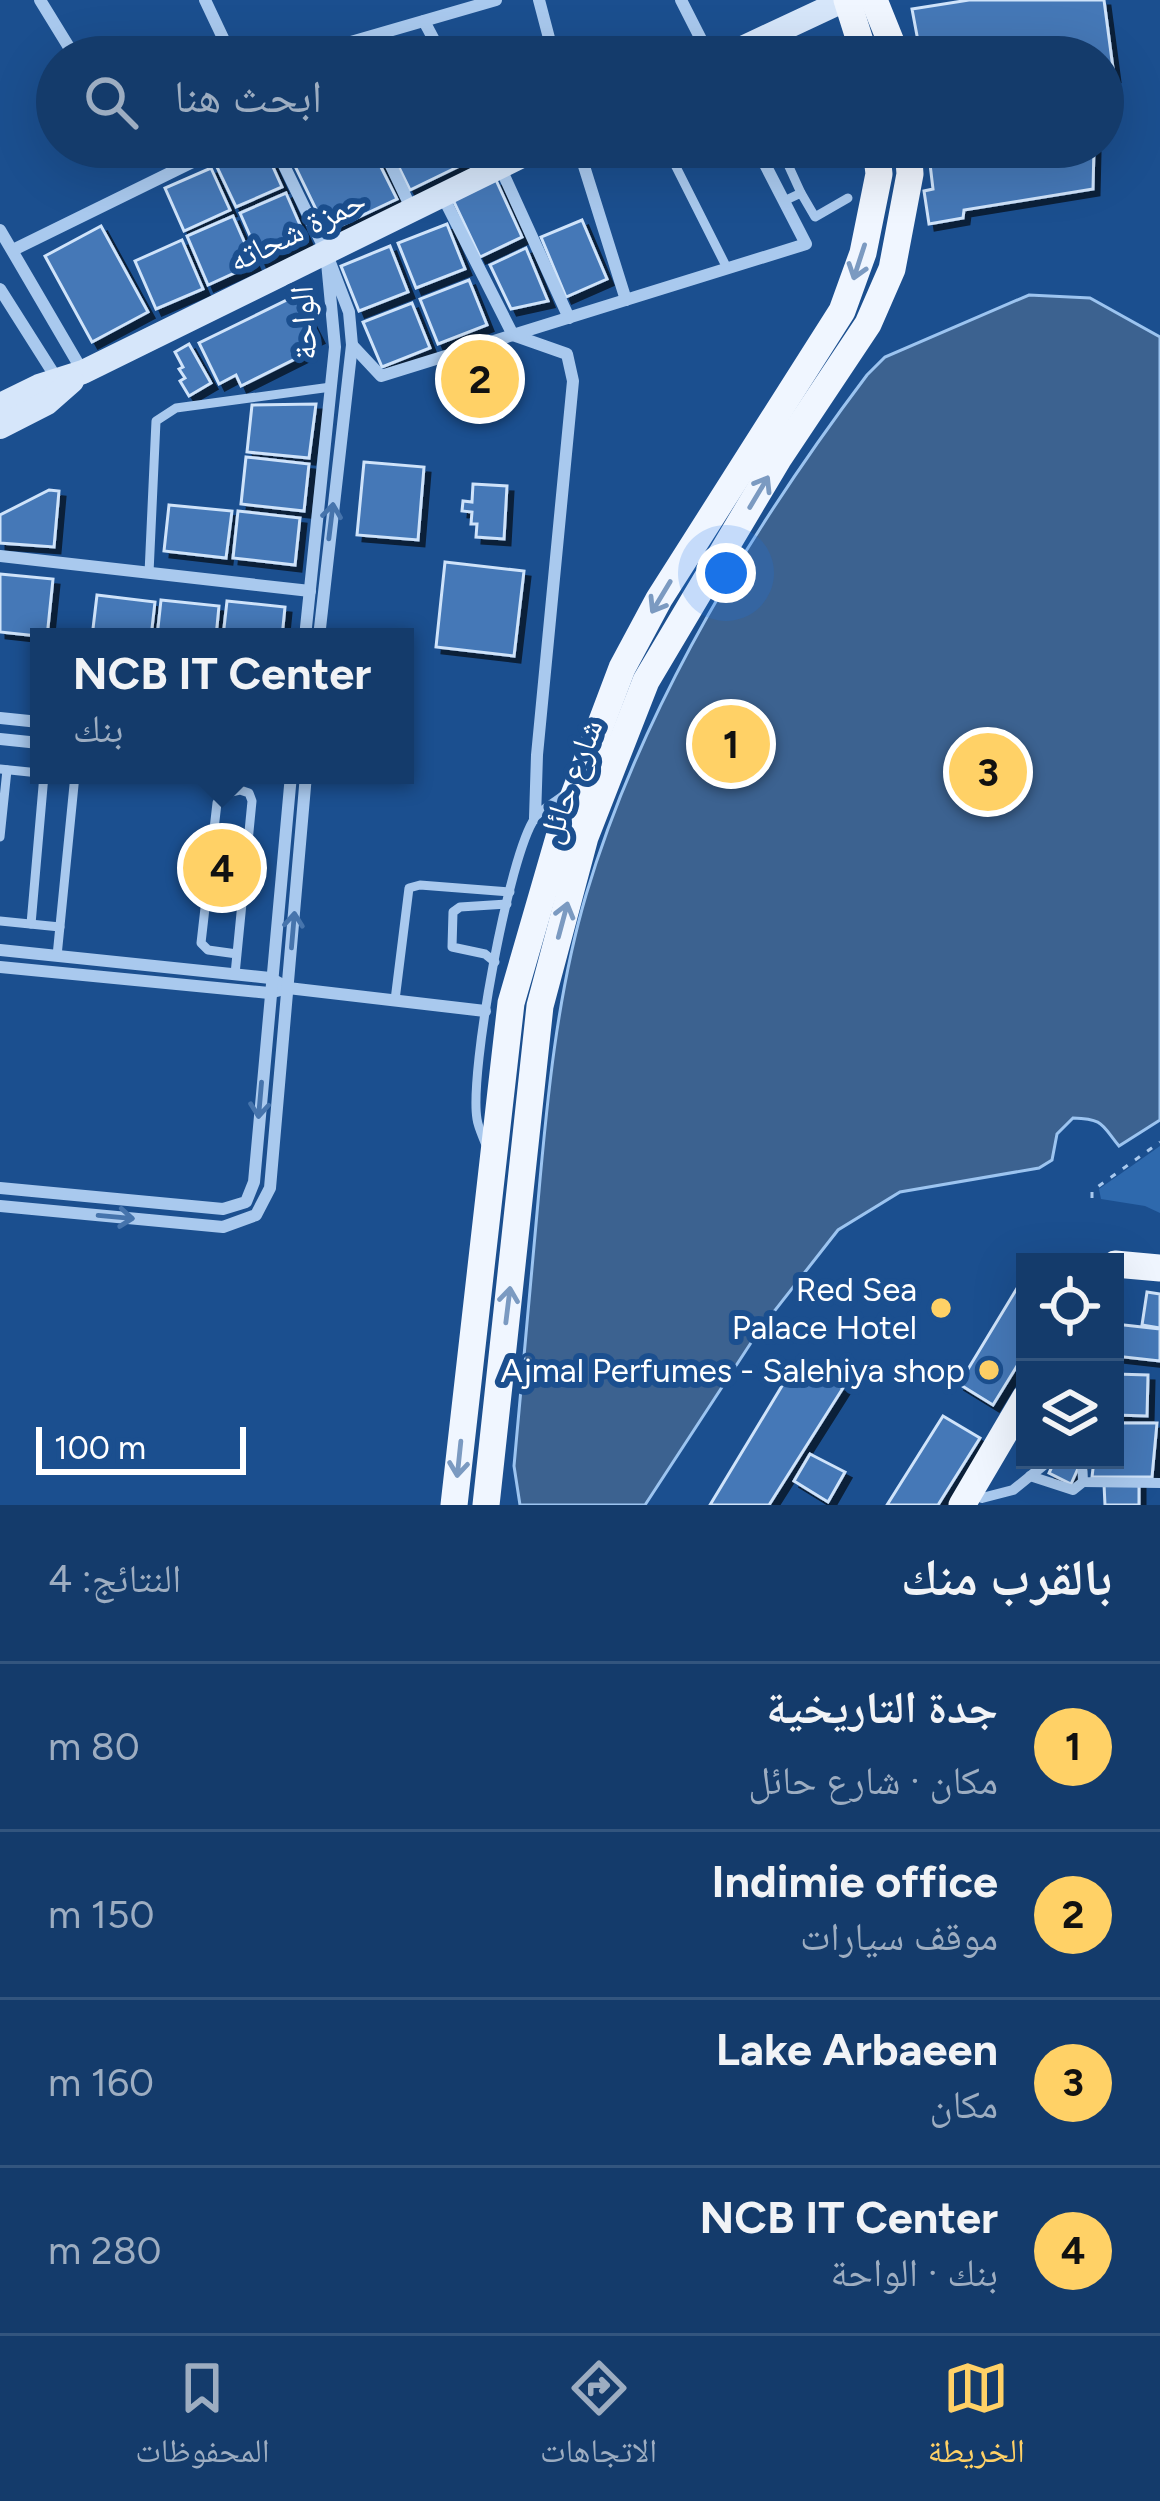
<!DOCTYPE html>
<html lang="ar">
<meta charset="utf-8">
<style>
:root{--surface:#143b6b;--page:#214673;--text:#f1f3f6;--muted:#9dadc1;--line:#33557e;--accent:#ffd166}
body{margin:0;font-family:Figtree,"Noto Naskh Arabic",sans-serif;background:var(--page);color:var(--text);direction:rtl}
.controls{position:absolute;right:36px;bottom:36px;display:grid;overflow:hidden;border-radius:0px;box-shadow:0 12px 48px #0002}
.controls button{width:108px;height:108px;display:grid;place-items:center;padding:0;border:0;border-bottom:3px solid var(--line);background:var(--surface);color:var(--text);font:60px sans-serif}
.scale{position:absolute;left:36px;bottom:30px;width:210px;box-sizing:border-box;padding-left:12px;border:6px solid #fff;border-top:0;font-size:33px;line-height:42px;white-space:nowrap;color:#fff;-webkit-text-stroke:9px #1b4f8f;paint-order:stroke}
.you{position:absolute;left:726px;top:573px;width:42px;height:42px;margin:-30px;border:9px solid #fff;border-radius:50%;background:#1a73e8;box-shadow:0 0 0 18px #1a73e833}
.badge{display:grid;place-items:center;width:78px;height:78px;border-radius:50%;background:var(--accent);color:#111;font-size:39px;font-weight:700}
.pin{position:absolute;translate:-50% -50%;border:6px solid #fff;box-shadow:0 3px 12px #0006}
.popup{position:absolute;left:30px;top:628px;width:384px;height:156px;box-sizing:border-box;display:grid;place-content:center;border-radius:0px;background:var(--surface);filter:drop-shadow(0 3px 9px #0005);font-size:39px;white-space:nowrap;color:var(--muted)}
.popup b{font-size:45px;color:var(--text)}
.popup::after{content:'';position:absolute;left:50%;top:100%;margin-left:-24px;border:24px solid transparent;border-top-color:var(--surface)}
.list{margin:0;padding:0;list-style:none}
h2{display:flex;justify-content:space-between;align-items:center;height:156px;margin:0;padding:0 48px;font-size:51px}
h2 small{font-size:39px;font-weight:400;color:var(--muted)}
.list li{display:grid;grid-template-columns:78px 1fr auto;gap:36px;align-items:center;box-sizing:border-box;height:168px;padding:0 48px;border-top:3px solid var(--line)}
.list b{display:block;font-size:45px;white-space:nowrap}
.list p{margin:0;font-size:39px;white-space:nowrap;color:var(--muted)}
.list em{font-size:39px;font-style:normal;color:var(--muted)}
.icon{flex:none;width:66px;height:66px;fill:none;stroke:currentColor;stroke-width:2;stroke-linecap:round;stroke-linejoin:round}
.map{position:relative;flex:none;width:1160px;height:1505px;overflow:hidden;direction:ltr}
.search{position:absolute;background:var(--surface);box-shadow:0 12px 48px #0002;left:36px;right:36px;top:36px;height:132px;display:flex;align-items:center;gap:30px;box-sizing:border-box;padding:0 42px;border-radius:66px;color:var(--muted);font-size:45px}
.sheet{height:828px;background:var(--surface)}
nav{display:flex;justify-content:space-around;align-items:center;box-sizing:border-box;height:168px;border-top:3px solid var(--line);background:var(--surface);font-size:33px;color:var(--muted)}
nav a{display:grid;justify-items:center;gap:6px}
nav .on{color:var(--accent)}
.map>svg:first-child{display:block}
.green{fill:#2e69ad}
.water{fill:#3c6290;stroke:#9cc4f0;stroke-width:3}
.building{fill:#4478b7;stroke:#cfe3fa;stroke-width:3;filter:url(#shadow)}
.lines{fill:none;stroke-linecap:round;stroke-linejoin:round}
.path{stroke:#a9c9ee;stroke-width:3;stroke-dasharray:6 9;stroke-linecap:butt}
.service{stroke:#a9c9ee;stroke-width:9}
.pedestrian{stroke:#a9c9ee;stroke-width:10}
.minor{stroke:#a9c9ee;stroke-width:12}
.secondary{stroke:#d6e6fa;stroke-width:24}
.primary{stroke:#f0f6ff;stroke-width:27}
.oneway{stroke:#7b9ac1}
.oneway2{stroke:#4674ac}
.poi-dot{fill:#ffd166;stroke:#1b4f8f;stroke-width:4.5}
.labels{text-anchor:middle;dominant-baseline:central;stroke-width:12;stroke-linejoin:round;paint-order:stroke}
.street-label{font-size:33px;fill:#fff;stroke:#1b4f8f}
.poi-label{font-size:33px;fill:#fff;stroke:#1b4f8f;text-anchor:end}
</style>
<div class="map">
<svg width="1160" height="1505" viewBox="0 0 1160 1505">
<defs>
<filter id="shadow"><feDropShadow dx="6" dy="6" stdDeviation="0" flood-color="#0009"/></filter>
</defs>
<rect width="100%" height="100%" fill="#1b4f8f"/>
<polygon class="green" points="1160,1146 1160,1213 1145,1206 1101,1199 1099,1189"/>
<path class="water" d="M1029,295L1090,298L1160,337V1120L1119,1146C1101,1124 1104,1119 1073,1118L1057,1134L1052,1160L1039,1168L900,1192L838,1230L758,1332L645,1505H520L514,1466C522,1378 530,1290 538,1202C547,1100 557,994 586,895C641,710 751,529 867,375L885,357Z"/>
<g class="building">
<polygon points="969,0 1104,0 1114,76 1103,79 1103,57 921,57 912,9"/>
<polygon points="364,40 414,47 413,57 357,57"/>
<polygon points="255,147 264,147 282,187 236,207 216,165"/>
<polygon points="318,147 371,147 397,199 327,232 292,160"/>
<polygon points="389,147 476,147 480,156 410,190"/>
<polygon points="928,147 1094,147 1093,189 964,210 963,218 929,224 924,191 933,189"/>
<polygon points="211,168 230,210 184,231 165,188"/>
<polygon points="496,180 522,237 480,257 453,200"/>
<polygon points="286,193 307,241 261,261 240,213"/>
<polygon points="233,216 254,264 208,285 187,236"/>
<polygon points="582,220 607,279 566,297 541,237"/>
<polygon points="447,224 465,269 416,288 398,243"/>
<polygon points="101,226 148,312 92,342 45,256"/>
<polygon points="182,240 203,289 156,309 135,261"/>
<polygon points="390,246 408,292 359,311 341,266"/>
<polygon points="526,248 548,301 511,309 490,265"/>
<polygon points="469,280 487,325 438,344 420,299"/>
<polygon points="297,295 318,337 305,343 309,352 241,386 236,375 219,384 199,343"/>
<polygon points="412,303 430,348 382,367 363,322"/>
<polygon points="189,344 211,383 189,396 180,381 185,378 179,369 183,367 175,352"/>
<polygon points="316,404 309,458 247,452 252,405"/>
<polygon points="246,457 309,464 304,511 241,504"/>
<polygon points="364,462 424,467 418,540 357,535"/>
<polygon points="473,484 507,486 504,539 476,537 477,524 471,524 472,512 462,511 463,501 472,502"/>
<polygon points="49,490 59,491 54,547 0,543 0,515"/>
<polygon points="169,505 232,511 226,558 164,551"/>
<polygon points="238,511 300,518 295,565 233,558"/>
<polygon points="445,562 524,571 514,656 436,647"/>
<polygon points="0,574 53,579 47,637 0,632"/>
<polygon points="97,595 155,602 151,637 92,637"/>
<polygon points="161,600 219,606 216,637 157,637"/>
<polygon points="227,601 285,607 282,637 223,637"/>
<polygon points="1025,1275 1025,1353 993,1405 959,1384"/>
<polygon points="1147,1292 1160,1294 1160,1328 1142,1325"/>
<polygon points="1115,1324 1160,1329 1160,1361 1115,1356"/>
<polygon points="794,1366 843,1388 769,1505 710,1505"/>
<polygon points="1115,1374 1148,1375 1147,1416 1115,1415"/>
<polygon points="943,1416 980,1438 938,1505 887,1505"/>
<polygon points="1115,1423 1157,1423 1152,1477 1092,1477 1094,1460 1115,1460"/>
<polygon points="810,1454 845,1472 828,1502 794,1481"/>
<polygon points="1055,1460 1080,1464 1071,1484 1049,1473"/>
<polygon points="1139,1483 1139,1505 1105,1505 1104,1484"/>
</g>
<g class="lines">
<polyline class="path" points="1092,1198 1092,1191 1160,1142"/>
<g class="service">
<polyline points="814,57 835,47 840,57"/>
<polyline points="666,147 727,268"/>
<polyline points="780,147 801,193"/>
<polyline points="784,201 801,193 815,217 848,198"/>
<polyline points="149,573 156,421 176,408 331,387"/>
<polyline points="0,769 39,773"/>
<polyline points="0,837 7,770"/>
<polyline points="0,921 60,927"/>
<polyline points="31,924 44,775"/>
<polyline points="57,956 75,775"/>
<polyline points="495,962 485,954 452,947 453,912 460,907 507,904"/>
<polyline points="235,974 237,954 252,801 249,793 240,790 222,794 217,803 201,943 208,950 237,954"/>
<polyline points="395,1000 409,888 420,885 510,892"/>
<path d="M486,1145C483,1137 478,1127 477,1119C469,1073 509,854 535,818C541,809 556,802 564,795"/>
</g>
<g class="pedestrian">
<polyline points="1082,1460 1083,1482 1160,1483"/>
<polyline points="1030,1476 1073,1490 1083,1482"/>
<polyline points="982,1498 1013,1490 1050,1460"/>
</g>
<g class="minor">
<polyline points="40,0 75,57"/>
<polyline points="205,0 232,57"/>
<polyline points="539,0 554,57"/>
<polyline points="681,0 710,57"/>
<polyline points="424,21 443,57"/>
<polyline points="299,57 496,0"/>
<polyline points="275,147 326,252"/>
<polyline points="382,147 412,210"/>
<polyline points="491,147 569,318"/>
<polyline points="578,147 626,300"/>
<polyline points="442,195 513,335 567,354 573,381 537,755 535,818"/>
<polyline points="0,230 83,372"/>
<polyline points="13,250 223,147"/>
<polyline points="0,289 57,379"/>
<polyline points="352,345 381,376 806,244 756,147"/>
<polyline points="0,556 310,591"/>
<polyline points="305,637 335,347 326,252 349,312 352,345 319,637"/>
<polyline points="0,718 39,722"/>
<polyline points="0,739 39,743"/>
<polyline points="0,950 270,978 288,988 269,993 0,967"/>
<polyline points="288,988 485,1011"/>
<polyline points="0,1188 223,1209 246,1202 254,1182 291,775"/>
<polyline points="0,1206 223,1227 256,1215 270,1188 306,775"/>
</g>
<g class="secondary">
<polyline points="723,57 845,0"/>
<polyline points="0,405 39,386 83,372 540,147"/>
<polyline points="0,427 47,403 72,381"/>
</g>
<g class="primary">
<polyline points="847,0 865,57"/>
<polyline points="874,0 897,57"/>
<polyline points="1115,1264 1160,1268"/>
<polyline points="454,1505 511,1003 562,827 622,668 659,599 842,311 863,253 879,174 876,147"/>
<polyline points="486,1505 540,1006 585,837 646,681 778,459 868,324 892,269 910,174 908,147"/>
<polyline points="962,1505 1025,1398"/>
</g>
</g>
<defs><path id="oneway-shaft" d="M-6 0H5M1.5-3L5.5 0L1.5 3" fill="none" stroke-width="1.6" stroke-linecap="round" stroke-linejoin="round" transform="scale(3)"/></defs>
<g class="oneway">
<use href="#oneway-shaft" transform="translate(859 262) rotate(108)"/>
<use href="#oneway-shaft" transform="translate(759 492) rotate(-59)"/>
<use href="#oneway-shaft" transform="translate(661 597) rotate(121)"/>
<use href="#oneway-shaft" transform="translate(563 920) rotate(-75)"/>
<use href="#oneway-shaft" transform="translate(508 1305) rotate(-83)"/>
<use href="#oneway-shaft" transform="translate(459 1459) rotate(96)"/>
</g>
<g class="oneway2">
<use href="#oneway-shaft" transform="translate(331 521) rotate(-83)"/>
<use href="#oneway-shaft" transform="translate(293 930) rotate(-85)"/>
<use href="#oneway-shaft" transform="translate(260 1100) rotate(95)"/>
<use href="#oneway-shaft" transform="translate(116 1217) rotate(5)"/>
</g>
<g class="poi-dot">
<circle cx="941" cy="1308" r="12"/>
<circle cx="989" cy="1370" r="12"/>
</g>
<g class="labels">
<g class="street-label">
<text transform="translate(297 230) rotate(-26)">حمزة شحاته</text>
<text transform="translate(303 323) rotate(-93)">الواحة</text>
<text transform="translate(570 781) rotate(-70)">شارع حائل</text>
</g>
<g class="poi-label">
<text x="917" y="1289">Red Sea<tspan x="917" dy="38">Palace Hotel</tspan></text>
<text x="965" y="1370">Ajmal Perfumes - Salehiya shop</text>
</g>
</g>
</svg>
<div class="controls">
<button><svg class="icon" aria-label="locate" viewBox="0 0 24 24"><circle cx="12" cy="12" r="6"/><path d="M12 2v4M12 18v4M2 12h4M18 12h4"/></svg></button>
<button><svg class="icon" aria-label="layers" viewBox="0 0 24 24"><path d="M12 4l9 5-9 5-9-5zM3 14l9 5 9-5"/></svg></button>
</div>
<div class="scale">100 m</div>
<div class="you"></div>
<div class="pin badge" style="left:731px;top:744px">1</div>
<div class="pin badge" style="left:480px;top:379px">2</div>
<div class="pin badge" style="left:988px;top:772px">3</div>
<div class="pin badge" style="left:222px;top:868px">4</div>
<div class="popup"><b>NCB IT Center</b>بنك</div>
<div class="search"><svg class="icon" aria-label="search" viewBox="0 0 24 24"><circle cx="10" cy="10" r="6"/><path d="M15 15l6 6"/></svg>ابحث هنا</div>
</div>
<section class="sheet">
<h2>بالقرب منك<small>النتائج: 4</small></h2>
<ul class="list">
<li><span class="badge">1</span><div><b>جدة التاريخية</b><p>مكان · شارع حائل</p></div><em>80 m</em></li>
<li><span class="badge">2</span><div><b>Indimie office</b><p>موقف سيارات</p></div><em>150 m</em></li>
<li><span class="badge">3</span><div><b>Lake Arbaeen</b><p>مكان</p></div><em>160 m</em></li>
<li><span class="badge">4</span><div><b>NCB IT Center</b><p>بنك · الواحة</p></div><em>280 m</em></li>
</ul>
</section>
<nav>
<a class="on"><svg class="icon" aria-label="map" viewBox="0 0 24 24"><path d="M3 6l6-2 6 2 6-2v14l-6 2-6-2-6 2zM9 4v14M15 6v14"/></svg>الخريطة</a>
<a><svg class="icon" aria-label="directions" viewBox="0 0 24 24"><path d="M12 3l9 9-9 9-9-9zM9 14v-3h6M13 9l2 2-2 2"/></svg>الاتجاهات</a>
<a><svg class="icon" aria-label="saved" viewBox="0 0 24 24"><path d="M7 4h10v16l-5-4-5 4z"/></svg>المحفوظات</a>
</nav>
